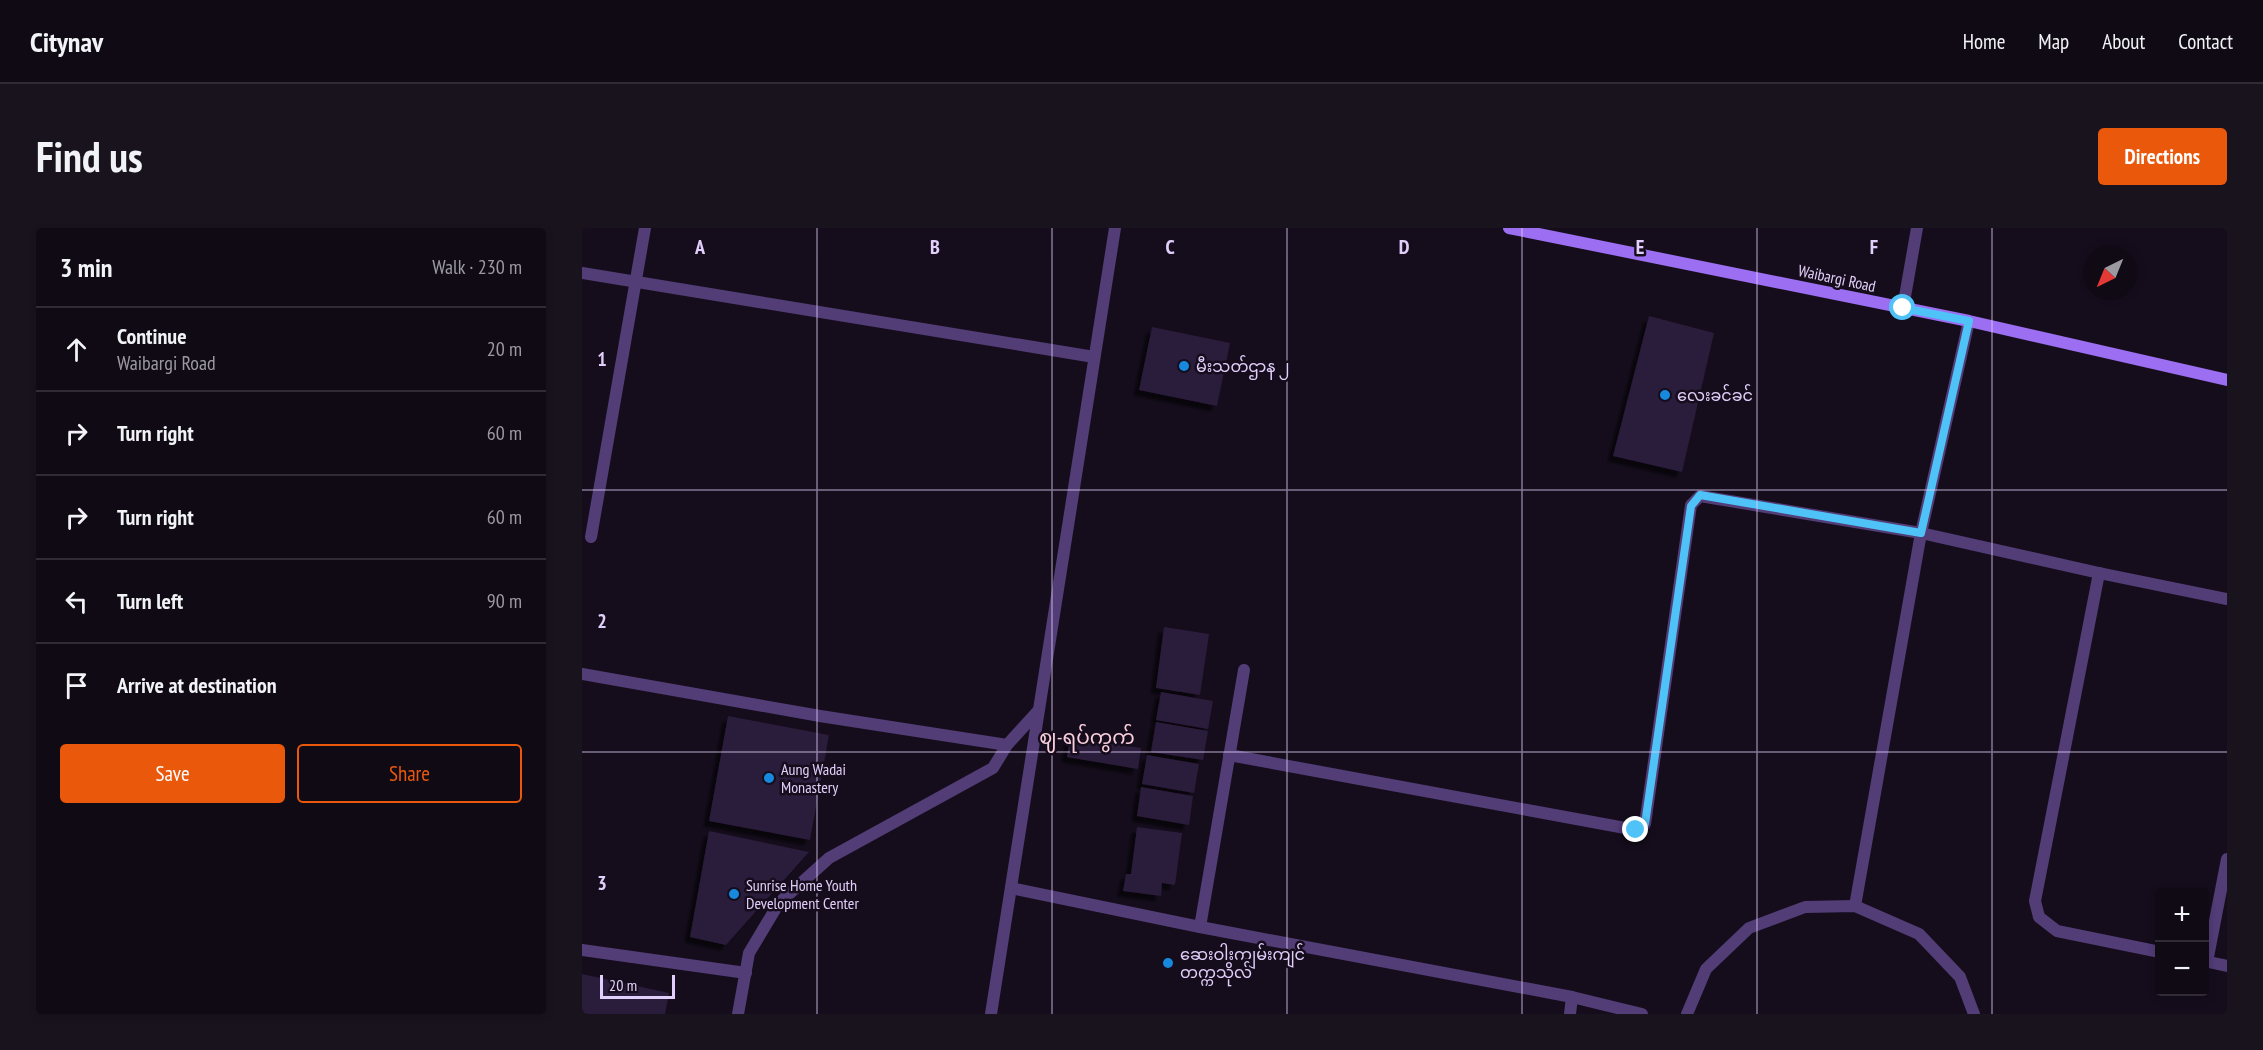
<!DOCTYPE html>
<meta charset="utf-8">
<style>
:root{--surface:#100a15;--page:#19131e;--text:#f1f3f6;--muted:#9c9aa0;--line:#302b34;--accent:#ea580c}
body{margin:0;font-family:"PT Sans Narrow","Noto Sans Myanmar",sans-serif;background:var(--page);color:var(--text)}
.controls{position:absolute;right:18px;bottom:18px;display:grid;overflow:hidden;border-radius:6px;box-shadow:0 3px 9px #0003}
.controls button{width:54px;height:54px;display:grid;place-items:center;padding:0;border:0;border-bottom:2px solid var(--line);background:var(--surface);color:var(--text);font:30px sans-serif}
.compass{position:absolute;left:1501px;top:18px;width:54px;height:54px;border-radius:50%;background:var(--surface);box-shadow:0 3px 9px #0003;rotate:223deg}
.scale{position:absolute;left:18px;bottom:15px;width:75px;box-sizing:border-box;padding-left:6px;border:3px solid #e1cefa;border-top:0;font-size:16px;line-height:21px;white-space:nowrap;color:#e1cefa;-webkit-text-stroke:4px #150d1c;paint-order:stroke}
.stop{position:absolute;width:18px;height:18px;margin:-14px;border:4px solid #4fc3f7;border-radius:50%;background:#fff}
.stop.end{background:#4fc3f7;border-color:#fff;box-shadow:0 2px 6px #0008}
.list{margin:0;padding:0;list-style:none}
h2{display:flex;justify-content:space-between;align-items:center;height:78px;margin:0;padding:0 24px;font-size:26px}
h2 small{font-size:20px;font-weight:400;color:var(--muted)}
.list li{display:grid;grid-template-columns:39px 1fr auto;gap:18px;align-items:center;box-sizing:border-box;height:84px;padding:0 24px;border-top:2px solid var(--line)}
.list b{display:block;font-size:22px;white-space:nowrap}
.list p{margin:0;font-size:20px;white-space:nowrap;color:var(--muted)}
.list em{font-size:20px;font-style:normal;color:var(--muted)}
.actions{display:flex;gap:12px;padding:18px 24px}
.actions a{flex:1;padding:14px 0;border:2px solid var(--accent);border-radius:6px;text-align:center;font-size:21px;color:var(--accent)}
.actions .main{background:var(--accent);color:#fff}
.icon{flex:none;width:33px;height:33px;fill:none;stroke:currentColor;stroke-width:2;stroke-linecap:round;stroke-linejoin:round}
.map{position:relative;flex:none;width:1645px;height:786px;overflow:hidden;border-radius:6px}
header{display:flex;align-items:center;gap:36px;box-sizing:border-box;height:84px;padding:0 30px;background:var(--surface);border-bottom:2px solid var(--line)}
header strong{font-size:28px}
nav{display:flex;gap:33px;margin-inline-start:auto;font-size:21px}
.intro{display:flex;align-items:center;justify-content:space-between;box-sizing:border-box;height:144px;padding:0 36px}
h1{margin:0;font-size:42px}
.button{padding:15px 27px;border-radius:6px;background:var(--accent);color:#fff;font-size:21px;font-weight:700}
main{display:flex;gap:36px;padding:0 36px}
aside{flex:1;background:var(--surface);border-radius:6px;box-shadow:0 3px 9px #0003}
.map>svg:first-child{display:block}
.building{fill:#2c1b3b;filter:url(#shadow)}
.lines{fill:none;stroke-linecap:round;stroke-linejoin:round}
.lane{stroke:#523d77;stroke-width:12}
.street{stroke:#523d77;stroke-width:12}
.secondary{stroke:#9c6ef1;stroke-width:12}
.route{stroke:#4fc3f7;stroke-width:8}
.grid{fill:none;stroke:#e1cefa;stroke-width:1.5;stroke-opacity:0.55}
.poi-dot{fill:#1688de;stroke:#150d1c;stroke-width:2}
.labels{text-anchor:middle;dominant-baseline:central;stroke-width:5;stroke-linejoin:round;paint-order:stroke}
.street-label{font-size:16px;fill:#e1cefa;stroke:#150d1c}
.poi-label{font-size:16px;fill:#e1cefa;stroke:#150d1c;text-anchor:start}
.quarter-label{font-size:20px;fill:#facfdd;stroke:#150d1c}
.grid-label{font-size:20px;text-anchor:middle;font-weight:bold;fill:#e1cefa;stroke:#150d1c;stroke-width:5;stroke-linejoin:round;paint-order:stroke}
</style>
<header>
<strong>Citynav</strong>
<nav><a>Home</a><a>Map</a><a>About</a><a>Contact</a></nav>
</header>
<div class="intro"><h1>Find us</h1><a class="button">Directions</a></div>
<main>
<aside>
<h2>3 min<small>Walk · 230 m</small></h2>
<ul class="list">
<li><svg class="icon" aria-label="ahead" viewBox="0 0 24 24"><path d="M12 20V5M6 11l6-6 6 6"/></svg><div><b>Continue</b><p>Waibargi Road</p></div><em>20 m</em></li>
<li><svg class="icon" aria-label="right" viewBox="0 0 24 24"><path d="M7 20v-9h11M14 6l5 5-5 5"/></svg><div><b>Turn right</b></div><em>60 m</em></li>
<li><svg class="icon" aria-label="right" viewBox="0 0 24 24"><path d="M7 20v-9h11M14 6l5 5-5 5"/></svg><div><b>Turn right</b></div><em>60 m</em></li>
<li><svg class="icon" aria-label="left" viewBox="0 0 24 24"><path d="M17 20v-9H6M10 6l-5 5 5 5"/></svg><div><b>Turn left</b></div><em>90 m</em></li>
<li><svg class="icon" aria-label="arrive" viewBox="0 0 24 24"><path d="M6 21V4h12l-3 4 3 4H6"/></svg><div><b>Arrive at destination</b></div></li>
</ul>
<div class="actions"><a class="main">Save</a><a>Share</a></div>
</aside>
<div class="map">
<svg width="1645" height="786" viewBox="0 0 1645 786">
<defs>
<filter id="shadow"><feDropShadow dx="-5.5" dy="5.5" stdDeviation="1.5" flood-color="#0009"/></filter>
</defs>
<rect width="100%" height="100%" fill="#150d1c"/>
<g class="building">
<polygon points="1067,88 1132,105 1100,244 1031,228"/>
<polygon points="570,99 648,115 635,178 557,162"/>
<polygon points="582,399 627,406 618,467 574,460"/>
<polygon points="579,464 631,473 626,501 574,492"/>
<polygon points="146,488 247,507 228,612 127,593"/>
<polygon points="574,494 626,503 621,532 569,524"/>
<polygon points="488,509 559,520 556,541 485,529"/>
<polygon points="565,527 617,536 612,565 560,556"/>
<polygon points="559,559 611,568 607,597 555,588"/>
<polygon points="555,599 600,605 593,657 580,655 579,668 541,663 544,646 549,646"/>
<polygon points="127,603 227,624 144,717 108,709"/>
<polygon points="0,746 87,765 83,786 0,786"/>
</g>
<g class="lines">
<g class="lane">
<polyline points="0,45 512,129"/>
<polyline points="9,309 63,0"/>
<polyline points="988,786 990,769"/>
</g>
<g class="street">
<polyline points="1321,80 1335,0"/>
<polyline points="1517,345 1453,673 1457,689 1475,703 1578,724"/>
<polyline points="0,446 238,488 425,517"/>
<polyline points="647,527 1054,602 1063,596 1109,277 1118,268 1339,305 1517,345 1645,371"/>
<polyline points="429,660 618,699 990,769 1060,786"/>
<polyline points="1273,678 1339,305 1387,93"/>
<polyline points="618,699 662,442"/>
<polyline points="0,722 164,745"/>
<polyline points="1622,733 1645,738"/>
<polyline points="1625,734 1645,631"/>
<polyline points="156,786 167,725 197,675 247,630 411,540 425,517 456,483"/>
<polyline points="409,786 533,0"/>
<polyline points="1105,786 1124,741 1167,700 1223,679 1273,678 1337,706 1378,749 1392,786"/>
</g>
<polyline class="secondary" points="927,0 1387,93 1645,152"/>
</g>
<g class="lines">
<polyline class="route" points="1054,602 1063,596 1109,278 1118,267 1339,305 1387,93 1321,80"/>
</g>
<path class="grid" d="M235,0V786M470,0V786M705,0V786M940,0V786M1175,0V786M1410,0V786M0,262H1645M0,524H1645"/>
<g class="poi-dot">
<circle cx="602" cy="138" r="6"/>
<circle cx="1083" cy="167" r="6"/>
<circle cx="187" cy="550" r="6"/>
<circle cx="152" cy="666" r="6"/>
<circle cx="586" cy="735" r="6"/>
</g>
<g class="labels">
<g class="street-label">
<text transform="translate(1255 50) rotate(12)">Waibargi Road</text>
</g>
<g class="poi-label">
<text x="614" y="138">မီးသတ်ဌာန ၂</text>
<text x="1095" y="167">လေးခင်ခင်</text>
<text x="199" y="541">Aung Wadai<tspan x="199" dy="18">Monastery</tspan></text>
<text x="164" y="657">Sunrise Home Youth<tspan x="164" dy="18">Development Center</tspan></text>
<text x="598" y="726">ဆေးဝါးကျွမ်းကျင်<tspan x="598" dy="18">တက္ကသိုလ်</tspan></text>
</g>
<g class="quarter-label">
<text x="505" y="509">ဈ-ရပ်ကွက်</text>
</g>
</g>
<g class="grid-label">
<text x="118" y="26">A</text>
<text x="353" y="26">B</text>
<text x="588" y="26">C</text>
<text x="822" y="26">D</text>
<text x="1058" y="26">E</text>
<text x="1292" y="26">F</text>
<text x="20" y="138">1</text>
<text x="20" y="400">2</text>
<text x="20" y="662">3</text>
</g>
</svg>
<div class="controls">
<button>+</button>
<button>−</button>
</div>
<svg class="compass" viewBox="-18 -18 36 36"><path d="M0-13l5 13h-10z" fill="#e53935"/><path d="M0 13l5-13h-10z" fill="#9c9aa0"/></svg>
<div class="scale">20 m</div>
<div class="stop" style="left:1321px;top:80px"></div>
<div class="stop end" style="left:1054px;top:602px"></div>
</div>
</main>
